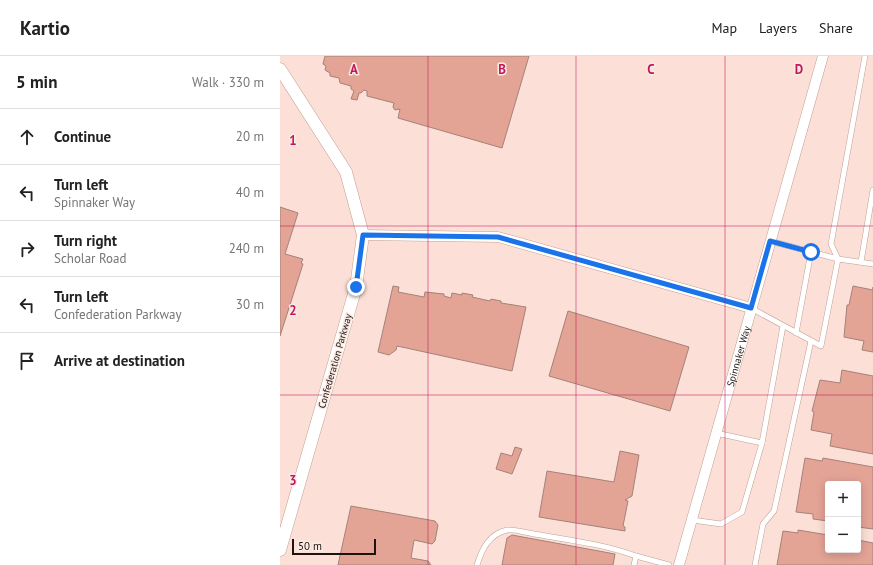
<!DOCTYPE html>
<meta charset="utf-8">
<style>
:root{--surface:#fff;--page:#f2f2f2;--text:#222;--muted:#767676;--line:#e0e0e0}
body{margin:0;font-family:"PT Sans",sans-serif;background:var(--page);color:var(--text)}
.controls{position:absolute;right:12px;bottom:12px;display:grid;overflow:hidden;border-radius:4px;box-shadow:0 2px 10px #0003}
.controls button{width:36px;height:36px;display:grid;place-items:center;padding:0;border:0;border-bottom:1px solid var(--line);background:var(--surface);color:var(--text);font:20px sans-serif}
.scale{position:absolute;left:12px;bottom:10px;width:84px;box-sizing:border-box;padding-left:4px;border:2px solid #1f130e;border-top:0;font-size:11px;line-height:14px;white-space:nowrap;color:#1f130e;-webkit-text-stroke:3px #faeae5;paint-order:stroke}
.stop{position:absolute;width:12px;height:12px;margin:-9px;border:3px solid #1a73e8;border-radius:50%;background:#fff}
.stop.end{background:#1a73e8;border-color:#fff;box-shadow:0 1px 4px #0008}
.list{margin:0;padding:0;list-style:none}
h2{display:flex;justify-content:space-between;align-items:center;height:52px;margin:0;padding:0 16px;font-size:17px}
h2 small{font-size:13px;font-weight:400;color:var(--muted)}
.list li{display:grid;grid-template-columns:26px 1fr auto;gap:12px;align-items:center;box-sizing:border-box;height:56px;padding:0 16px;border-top:1px solid var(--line)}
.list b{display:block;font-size:15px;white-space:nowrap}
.list p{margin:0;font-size:13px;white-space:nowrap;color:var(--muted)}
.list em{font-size:13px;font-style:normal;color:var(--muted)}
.icon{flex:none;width:22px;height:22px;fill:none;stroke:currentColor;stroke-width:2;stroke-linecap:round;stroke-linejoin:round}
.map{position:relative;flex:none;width:593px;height:509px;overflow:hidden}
header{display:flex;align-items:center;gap:24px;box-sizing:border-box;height:56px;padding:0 20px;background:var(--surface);border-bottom:1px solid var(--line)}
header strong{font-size:19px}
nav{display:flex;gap:22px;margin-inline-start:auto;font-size:14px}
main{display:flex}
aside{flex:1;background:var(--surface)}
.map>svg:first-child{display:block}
.built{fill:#fce0d7;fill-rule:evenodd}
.building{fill:#e3a496;stroke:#a58179}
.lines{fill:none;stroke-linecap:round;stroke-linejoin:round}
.service-casing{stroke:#c29e91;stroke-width:6}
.minor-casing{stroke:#c29e91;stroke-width:11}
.tertiary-casing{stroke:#c29e91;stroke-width:13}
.service{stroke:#fff;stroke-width:5}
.minor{stroke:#fff;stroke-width:10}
.tertiary{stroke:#fff;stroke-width:12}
.route{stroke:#1a73e8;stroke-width:5}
.grid{fill:none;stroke:#c2185b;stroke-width:1;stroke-opacity:0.55}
.labels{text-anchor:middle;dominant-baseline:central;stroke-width:3;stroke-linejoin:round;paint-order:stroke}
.street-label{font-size:10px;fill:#1f130e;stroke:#faeae5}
.grid-label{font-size:13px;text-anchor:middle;font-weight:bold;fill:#c2185b;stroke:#faeae5;stroke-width:3;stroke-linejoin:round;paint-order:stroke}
</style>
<header>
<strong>Kartio</strong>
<nav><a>Map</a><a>Layers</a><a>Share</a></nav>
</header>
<main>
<aside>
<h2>5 min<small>Walk · 330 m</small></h2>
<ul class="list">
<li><svg class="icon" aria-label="ahead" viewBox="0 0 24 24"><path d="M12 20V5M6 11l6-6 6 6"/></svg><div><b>Continue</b></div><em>20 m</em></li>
<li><svg class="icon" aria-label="left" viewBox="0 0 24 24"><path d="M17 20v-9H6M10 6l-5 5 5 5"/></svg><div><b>Turn left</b><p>Spinnaker Way</p></div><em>40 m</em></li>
<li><svg class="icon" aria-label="right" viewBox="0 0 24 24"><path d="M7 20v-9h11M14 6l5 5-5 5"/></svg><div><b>Turn right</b><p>Scholar Road</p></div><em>240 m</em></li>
<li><svg class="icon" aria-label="left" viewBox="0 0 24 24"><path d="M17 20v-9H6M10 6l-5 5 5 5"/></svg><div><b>Turn left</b><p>Confederation Parkway</p></div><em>30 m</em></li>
<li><svg class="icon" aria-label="arrive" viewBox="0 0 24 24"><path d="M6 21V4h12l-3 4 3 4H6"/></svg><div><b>Arrive at destination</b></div></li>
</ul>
</aside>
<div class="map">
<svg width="593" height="509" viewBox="0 0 593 509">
<rect width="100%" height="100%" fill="#faeae5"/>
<path class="built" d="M0,0H593V509H0ZM548,428H578V494H548Z"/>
<g class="building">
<polygon points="45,0 249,0 222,92 118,62 120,53 115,54 113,51 114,47 87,40 87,35 84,34 81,37 79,37 77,44 71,43 74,35 71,33 71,30 60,27 59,22 50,20 50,17 45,14 46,10 43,8"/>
<polygon points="0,151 18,157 5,198 23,203 21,207 23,208 0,280"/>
<polygon points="113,230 119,231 118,236 144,241 145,236 164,238 164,240 171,242 172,237 182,239 182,237 193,239 192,241 210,245 211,243 221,245 221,247 246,251 232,315 117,290 116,294 109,299 98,296"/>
<polygon points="573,230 593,234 593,231 593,296 582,294 584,285 564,281 567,249 569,249"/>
<polygon points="288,255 409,291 390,355 269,320"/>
<polygon points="562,314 593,320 593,398 550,390 552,378 531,374 534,356 532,355 540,324 560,327"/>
<polygon points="235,391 242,393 232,418 216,413 221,397 232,400"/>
<polygon points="340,395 359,399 352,440 345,444 348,445 343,470 345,471 345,475 259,461 267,415 334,426"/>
<polygon points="525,402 542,405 543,402 593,411 593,473 578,471 578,428 548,428 548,465 533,463 533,458 516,456"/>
<polygon points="71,450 155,465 158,469 155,485 152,488 134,484 131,502 148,505 151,509 58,509"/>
<polygon points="518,474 548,479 548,494 578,494 578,484 593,487 593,509 497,509 503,475 518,477"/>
<polygon points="232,479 335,498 333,509 222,509 227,482"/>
</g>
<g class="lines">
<defs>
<g id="service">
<polyline points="585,0 551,188 558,203 593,208"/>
<polyline points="581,206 593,134"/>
<polyline points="471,252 541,290 558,203 490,185"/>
<polyline points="516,277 531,196"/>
<polyline points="436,377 482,387 503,270"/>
<polyline points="412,464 441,468 462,456 482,387"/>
<path d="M197,509C202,493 209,478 227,474C235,473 247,477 254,478C289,484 323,488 356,500"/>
<polyline points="354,509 356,500 389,509"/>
<polyline points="475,509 483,468 494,455 531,285"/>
</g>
<g id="minor">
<polyline points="83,179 218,181 471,252"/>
<path id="s1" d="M399,509L543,0"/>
</g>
<polyline id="tertiary" points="0,13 66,116 83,179 76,231 0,494"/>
</defs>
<use href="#service" class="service-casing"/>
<use href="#minor" class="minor-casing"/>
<use href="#tertiary" class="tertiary-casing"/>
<use href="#service" class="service"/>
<use href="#minor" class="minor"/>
<use href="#tertiary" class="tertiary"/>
</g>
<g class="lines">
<polyline class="route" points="76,231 83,179 218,181 471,252 490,185 531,196"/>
</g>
<path class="grid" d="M148,0V509M296,0V509M445,0V509M0,170H593M0,339H593"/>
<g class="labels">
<g class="street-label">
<text stroke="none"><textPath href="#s1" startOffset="217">Spinnaker Way</textPath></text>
<text transform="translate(55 305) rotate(-74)">Confederation Parkway</text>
</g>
</g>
<g class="grid-label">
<text x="74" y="18">A</text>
<text x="222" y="18">B</text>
<text x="371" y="18">C</text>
<text x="519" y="18">D</text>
<text x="13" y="89">1</text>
<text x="13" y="259">2</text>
<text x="13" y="429">3</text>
</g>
</svg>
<div class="controls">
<button>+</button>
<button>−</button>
</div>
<div class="scale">50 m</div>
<div class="stop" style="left:531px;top:196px"></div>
<div class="stop end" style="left:76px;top:231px"></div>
</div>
</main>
